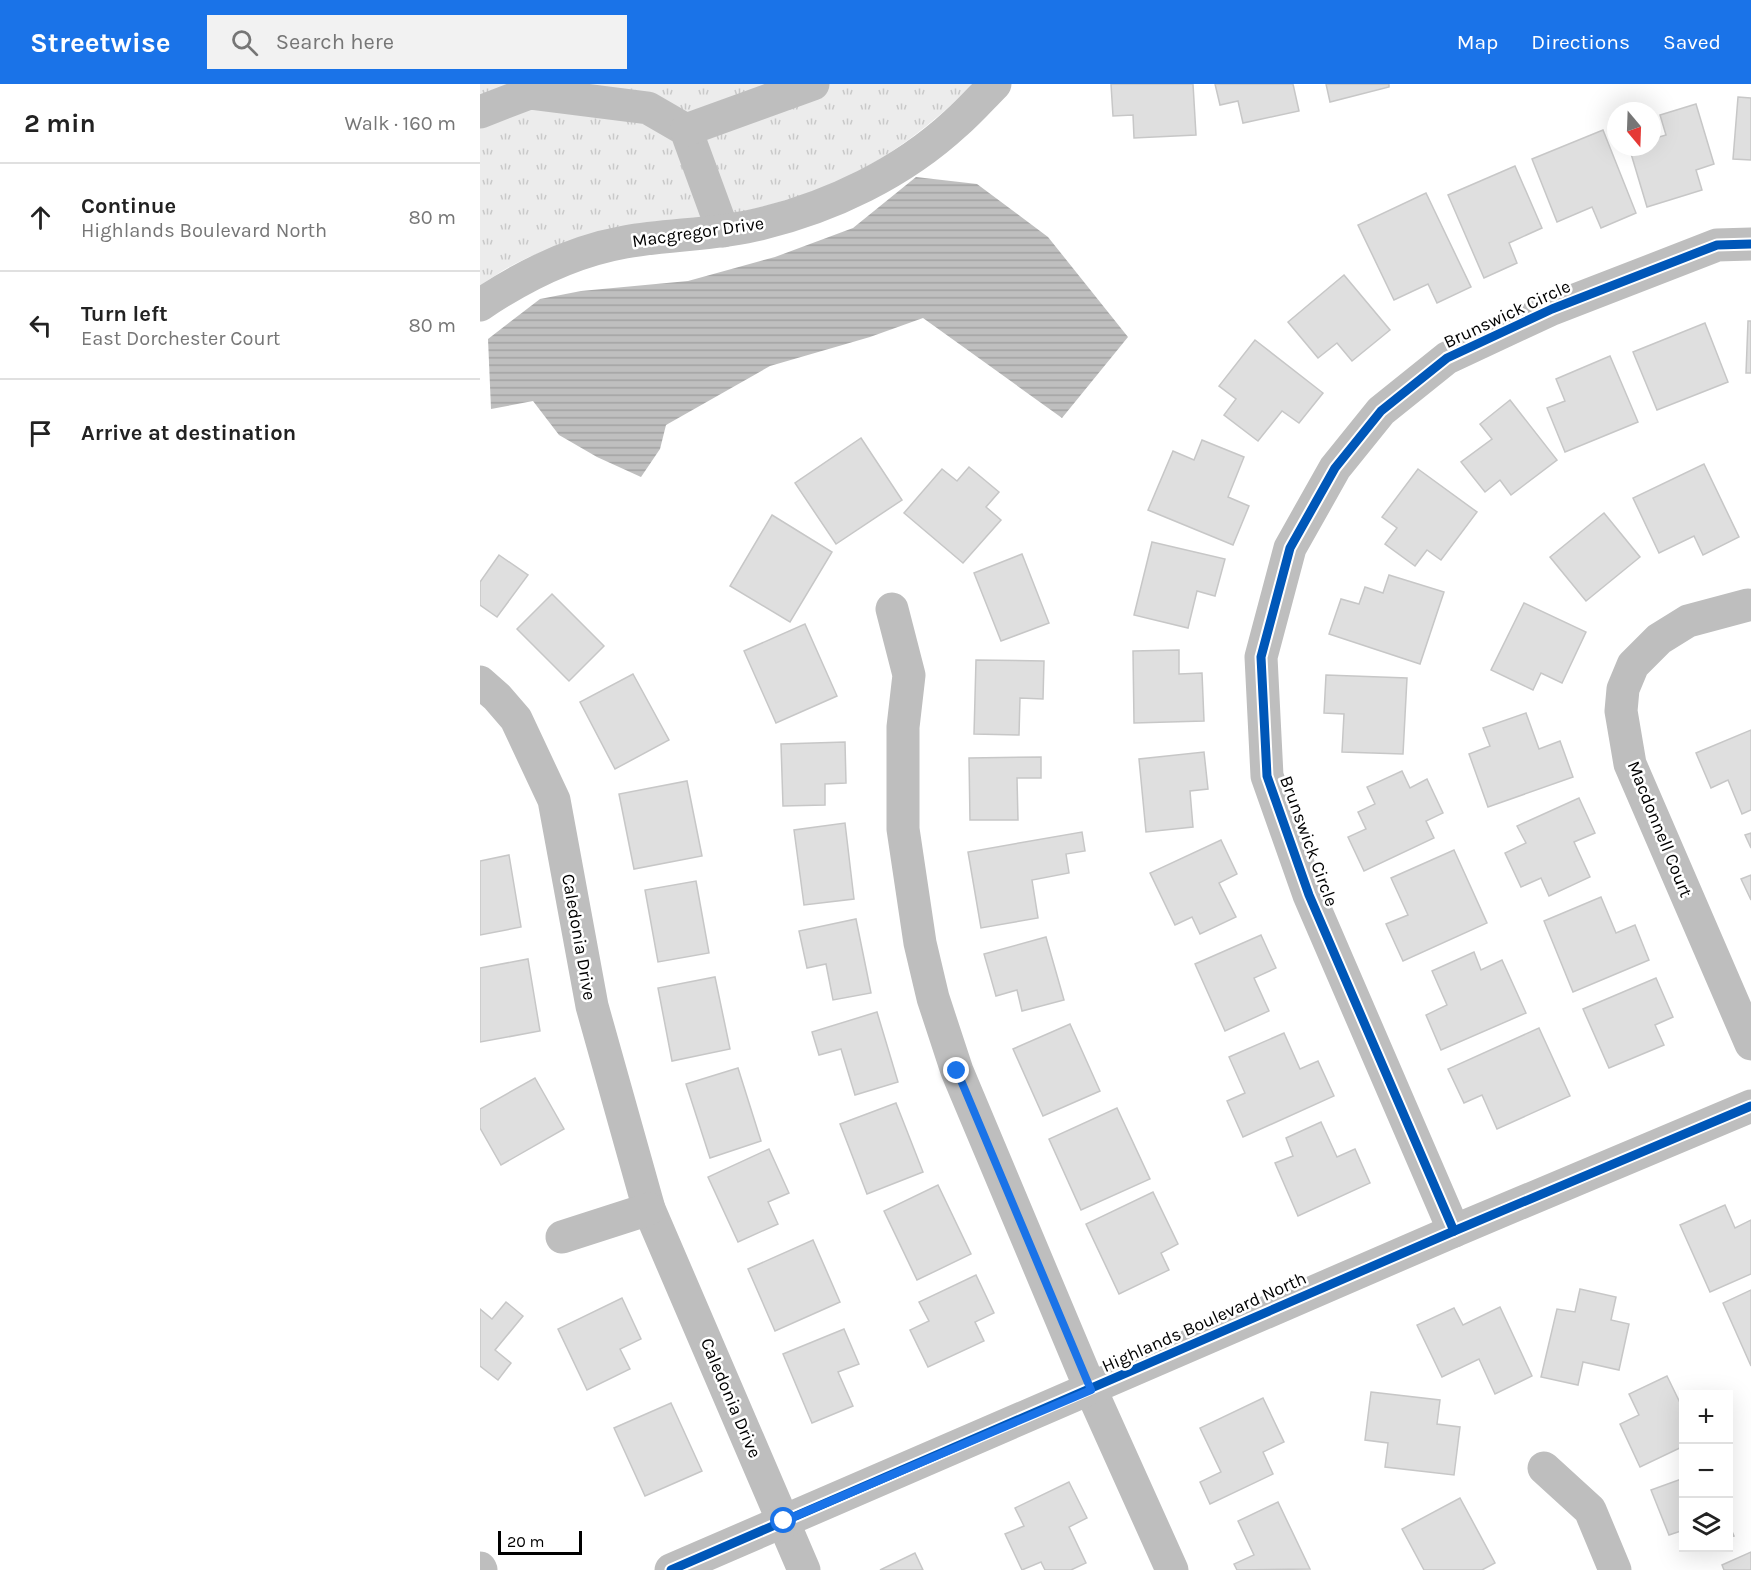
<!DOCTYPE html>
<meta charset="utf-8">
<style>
:root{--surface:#fff;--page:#f2f2f2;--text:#222;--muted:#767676;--line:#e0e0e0;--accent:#1a73e8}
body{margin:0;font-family:Karla,sans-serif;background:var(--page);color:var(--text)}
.controls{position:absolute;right:18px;bottom:18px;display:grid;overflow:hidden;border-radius:0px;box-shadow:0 6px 24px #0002}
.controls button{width:54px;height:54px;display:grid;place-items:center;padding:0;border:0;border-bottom:2px solid var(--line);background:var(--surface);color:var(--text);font:30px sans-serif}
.compass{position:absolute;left:1127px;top:18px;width:54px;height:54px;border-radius:50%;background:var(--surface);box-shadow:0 6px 24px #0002;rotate:161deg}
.scale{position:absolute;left:18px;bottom:15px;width:84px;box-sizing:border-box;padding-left:6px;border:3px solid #000;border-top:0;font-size:16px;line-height:21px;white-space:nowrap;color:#000;-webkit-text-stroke:4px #fff;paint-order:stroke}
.stop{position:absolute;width:18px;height:18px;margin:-14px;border:4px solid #1a73e8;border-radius:50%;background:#fff}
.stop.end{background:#1a73e8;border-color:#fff;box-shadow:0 2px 6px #0008}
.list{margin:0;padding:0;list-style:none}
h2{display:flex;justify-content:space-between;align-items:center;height:78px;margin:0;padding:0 24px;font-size:26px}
h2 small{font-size:20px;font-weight:400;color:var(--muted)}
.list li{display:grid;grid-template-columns:39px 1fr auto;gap:18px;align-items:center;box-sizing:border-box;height:108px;padding:0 24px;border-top:2px solid var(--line)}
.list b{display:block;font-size:22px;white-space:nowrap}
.list p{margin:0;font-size:20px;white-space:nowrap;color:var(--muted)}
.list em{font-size:20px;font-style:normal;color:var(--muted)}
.icon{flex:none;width:33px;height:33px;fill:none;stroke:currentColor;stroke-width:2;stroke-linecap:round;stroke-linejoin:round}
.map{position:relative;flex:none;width:1271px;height:1486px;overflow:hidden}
header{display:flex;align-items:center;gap:36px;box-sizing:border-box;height:84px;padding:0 30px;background:var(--accent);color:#fff}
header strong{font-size:28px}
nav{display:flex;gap:33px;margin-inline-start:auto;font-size:21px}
.search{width:420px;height:54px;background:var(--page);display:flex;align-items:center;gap:15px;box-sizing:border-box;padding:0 21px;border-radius:0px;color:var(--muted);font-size:22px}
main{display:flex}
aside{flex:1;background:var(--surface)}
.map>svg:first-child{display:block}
.park{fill:url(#park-tufts)}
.water{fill:url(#water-rules)}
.building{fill:#dfdfdf;stroke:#c7c7c7;stroke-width:1.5}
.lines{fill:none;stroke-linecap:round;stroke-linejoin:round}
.minor{stroke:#bebebe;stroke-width:33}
.cycleway-casing{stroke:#fff;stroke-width:13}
.cycleway{stroke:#0057b8;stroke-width:9}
.route{stroke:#1a73e8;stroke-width:8}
.labels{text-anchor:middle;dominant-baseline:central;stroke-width:5;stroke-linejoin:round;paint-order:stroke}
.street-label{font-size:18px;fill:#000;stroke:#fff}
</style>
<header>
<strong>Streetwise</strong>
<div class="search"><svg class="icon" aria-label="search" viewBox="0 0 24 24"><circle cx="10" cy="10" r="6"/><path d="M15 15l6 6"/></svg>Search here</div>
<nav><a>Map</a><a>Directions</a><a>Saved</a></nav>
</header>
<main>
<aside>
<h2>2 min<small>Walk · 160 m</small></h2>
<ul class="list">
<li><svg class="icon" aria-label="ahead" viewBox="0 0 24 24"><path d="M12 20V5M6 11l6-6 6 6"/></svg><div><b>Continue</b><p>Highlands Boulevard North</p></div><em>80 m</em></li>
<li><svg class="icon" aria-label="left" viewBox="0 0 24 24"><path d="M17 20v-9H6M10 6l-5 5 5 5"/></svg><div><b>Turn left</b><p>East Dorchester Court</p></div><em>80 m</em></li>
<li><svg class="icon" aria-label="arrive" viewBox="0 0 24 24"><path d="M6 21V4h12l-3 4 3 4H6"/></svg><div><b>Arrive at destination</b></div></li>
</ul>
</aside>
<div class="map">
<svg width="1271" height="1486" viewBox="0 0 1271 1486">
<defs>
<pattern id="park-tufts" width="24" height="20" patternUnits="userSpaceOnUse" patternTransform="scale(1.5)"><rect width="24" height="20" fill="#ececec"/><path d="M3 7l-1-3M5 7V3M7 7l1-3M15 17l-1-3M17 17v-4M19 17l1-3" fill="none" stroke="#c9c9c9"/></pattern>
<pattern id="water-rules" width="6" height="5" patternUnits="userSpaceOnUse" patternTransform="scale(1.5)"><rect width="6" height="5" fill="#bfbfbf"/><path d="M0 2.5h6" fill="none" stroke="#a2a2a2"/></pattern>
</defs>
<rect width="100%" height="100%" fill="#fff"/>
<path class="park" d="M0,0H493C453,40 408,75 356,98C294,125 225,135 158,149C128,155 89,160 60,169C39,176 18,189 0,202Z"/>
<polygon class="water" points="436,93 497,100 568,153 648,253 582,334 443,234 390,253 290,282 186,341 180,365 161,393 117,373 79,351 53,317 11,325 8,255 60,215 101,207 208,197 295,173 373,144"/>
<g class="building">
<polygon points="631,0 713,0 716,51 654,54 653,31 633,32"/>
<polygon points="735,0 813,0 819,27 763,39 758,17 740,21"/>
<polygon points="846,0 909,0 909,3 850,18"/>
<polygon points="1258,13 1271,14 1271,76 1253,75"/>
<polygon points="1216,20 1234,80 1216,86 1222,106 1167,123 1149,63 1172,63 1172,55 1186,51 1180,31"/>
<polygon points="1123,46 1156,129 1121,144 1112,123 1077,138 1052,75"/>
<polygon points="1035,82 1062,144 1029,159 1037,179 1004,194 968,111"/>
<polygon points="946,109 991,203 957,219 948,200 914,216 878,141"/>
<polygon points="864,191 910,246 872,277 857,259 838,274 808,238"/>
<polygon points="1268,237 1271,237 1271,289 1266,289"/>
<polygon points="1225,239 1248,298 1177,326 1153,268"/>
<polygon points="775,256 843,309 819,339 802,327 778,357 744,331 756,315 739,302"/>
<polygon points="1130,272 1158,338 1085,368 1067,324 1085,317 1076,295"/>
<polygon points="1030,316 1077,376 1031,411 1020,396 1005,408 981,378 1012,355 1000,340"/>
<polygon points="381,354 422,416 356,460 315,399"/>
<polygon points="722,356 764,373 748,413 769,422 753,461 668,426 693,367 714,376"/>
<polygon points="1224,380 1259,453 1223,471 1214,452 1179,469 1153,414"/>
<polygon points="489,383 519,408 506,423 521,436 483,479 424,429 462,385 477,397"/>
<polygon points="938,385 997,428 961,476 947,466 935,482 905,460 917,444 902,433"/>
<polygon points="1124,429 1160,473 1106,517 1070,473"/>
<polygon points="292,431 352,468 310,538 250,502"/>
<polygon points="672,458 745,475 735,512 717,507 708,544 654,531"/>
<polygon points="542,470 569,539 521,557 494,489"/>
<polygon points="19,471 48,491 17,533 0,521 0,498"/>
<polygon points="909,491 964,508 940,580 849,550 861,515 879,520 885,503 903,509"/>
<polygon points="72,510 124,562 89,597 37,545"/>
<polygon points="1044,519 1106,548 1082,599 1061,589 1053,606 1011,586"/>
<polygon points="325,540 357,612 296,639 264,567"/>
<polygon points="699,566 699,590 722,589 724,637 654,639 653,567"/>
<polygon points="496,576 564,577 563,615 540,614 539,651 494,650"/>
<polygon points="153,590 189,656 135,685 100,618"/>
<polygon points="846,591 927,594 923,670 862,668 864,630 844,629"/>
<polygon points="1046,629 1059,665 1080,657 1093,693 1008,723 989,670 1010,662 1003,644"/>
<polygon points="1271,646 1271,726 1262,730 1248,696 1231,704 1216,669"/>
<polygon points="365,658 366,699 345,700 345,721 303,722 301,660"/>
<polygon points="724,668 728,705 710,707 713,743 666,748 659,675"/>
<polygon points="561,673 561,694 537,694 538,736 490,736 489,674"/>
<polygon points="922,687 930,704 947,695 963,729 946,737 954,754 884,787 868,753 886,745 878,728 895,720 887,703"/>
<polygon points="207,697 222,772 154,785 139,710"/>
<polygon points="1099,714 1115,749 1094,758 1110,793 1069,812 1061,794 1041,803 1025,769 1046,759 1037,742"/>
<polygon points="365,739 374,815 324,821 314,746"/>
<polygon points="602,748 605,767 586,770 589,789 552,796 558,834 501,844 488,768"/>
<polygon points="1271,749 1271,764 1265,751"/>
<polygon points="741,756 757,790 739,799 756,833 720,850 712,833 695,841 670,789"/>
<polygon points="974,766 1007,839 923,877 906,840 928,831 911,794"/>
<polygon points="29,771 41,843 0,851 0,777"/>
<polygon points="1271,791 1271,816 1261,795"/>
<polygon points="216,797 229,869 178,878 165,806"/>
<polygon points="1121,813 1136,849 1155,841 1169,876 1093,908 1064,837"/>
<polygon points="376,835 391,909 353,916 346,880 327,884 319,847"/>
<polygon points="781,851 796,884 774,894 789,927 745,947 715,880"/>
<polygon points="566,853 584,916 542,927 537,906 516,912 504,870"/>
<polygon points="994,868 1001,886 1022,876 1046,929 961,966 946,931 967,921 952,887"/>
<polygon points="48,875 60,947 0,958 0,884"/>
<polygon points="235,893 250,965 192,977 178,904"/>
<polygon points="1176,894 1193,933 1175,941 1184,961 1129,984 1103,925"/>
<polygon points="397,928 418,998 375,1011 361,965 339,971 332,948"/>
<polygon points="590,940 620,1007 563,1032 533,965"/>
<polygon points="1059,944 1090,1012 1017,1045 1002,1011 984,1019 968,985"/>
<polygon points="804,949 820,985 838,977 854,1012 763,1053 747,1017 765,1009 749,973"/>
<polygon points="258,984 281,1057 230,1074 206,1000"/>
<polygon points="55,994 84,1045 21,1081 0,1044 0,1025"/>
<polygon points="416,1019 443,1088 387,1110 360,1040"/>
<polygon points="637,1024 670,1095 601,1126 569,1055"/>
<polygon points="841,1038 857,1073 875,1065 890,1099 818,1132 795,1079 813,1072 806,1054"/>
<polygon points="289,1065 309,1109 288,1118 298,1140 258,1158 228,1093"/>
<polygon points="458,1101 491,1170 437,1196 404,1127"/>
<polygon points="673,1108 698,1160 681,1169 689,1186 639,1210 606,1140"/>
<polygon points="1245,1121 1255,1144 1271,1136 1271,1190 1230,1208 1200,1141"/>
<polygon points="333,1156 360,1218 295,1247 268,1185"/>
<polygon points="496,1191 514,1229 495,1238 504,1257 448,1283 430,1246 449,1237 439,1218"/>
<polygon points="1100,1205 1136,1213 1131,1236 1149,1240 1139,1286 1103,1278 1098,1301 1061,1293 1077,1225 1095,1228"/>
<polygon points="1271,1206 1271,1282 1243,1219"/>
<polygon points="142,1214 161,1255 140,1265 150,1285 107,1306 78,1245"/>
<polygon points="26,1218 43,1232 15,1266 31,1279 18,1296 0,1282 0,1225 12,1235"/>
<polygon points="1020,1223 1052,1292 1015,1310 999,1275 962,1293 937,1241 974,1224 983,1241"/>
<polygon points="364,1245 379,1280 358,1288 373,1322 332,1339 303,1270"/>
<polygon points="1187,1292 1204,1327 1204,1362 1160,1383 1140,1340 1159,1331 1149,1310"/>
<polygon points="891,1308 960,1316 957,1340 980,1343 974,1391 905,1383 908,1359 885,1356"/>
<polygon points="783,1314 804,1358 783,1368 793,1390 730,1420 720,1398 741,1388 720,1344"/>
<polygon points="191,1319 222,1387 165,1412 134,1344"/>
<polygon points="1204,1394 1204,1446 1189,1451 1171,1406"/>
<polygon points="589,1398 607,1434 589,1443 606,1479 591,1486 565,1486 561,1478 542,1486 525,1450 544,1442 535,1424"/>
<polygon points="980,1414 1015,1479 1002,1486 944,1486 922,1445"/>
<polygon points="798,1418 830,1485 757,1486 754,1480 774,1471 758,1437"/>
<polygon points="1248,1438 1254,1452 1248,1454"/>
<polygon points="1271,1468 1271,1486 1244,1486 1242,1481"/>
<polygon points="435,1469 443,1486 400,1486"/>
</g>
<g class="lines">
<g class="minor">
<polyline points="0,28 49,9 168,24 206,46 243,147"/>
<polyline points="206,46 333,0"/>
<path d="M0,221C43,192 94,167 145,158C190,150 236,151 280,140C351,123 422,89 476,39C490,27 502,13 515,0"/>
<polyline points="1268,521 1208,537 1179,555 1153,581 1143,605 1141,627 1150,680 1271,960"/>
<polyline points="412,525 429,591 423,643 423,745 440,859 453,914 477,987 611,1306 692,1486"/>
<polyline points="0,598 17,613 36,635 74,716 112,922 169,1125 324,1486"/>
<polyline points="974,1147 829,811 787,692 781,573 810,464 855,384 901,327 967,274 1072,225 1237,161 1271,160"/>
<polyline points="82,1153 169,1125"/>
<polyline points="1064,1384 1110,1426 1135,1486"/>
<polyline points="0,1484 1,1486"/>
<polyline points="191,1486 974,1147 1271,1022"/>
</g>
<defs>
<g id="cycleway">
<polyline points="974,1147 829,811 787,692 781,573 810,464 855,384 901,327 967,274 1072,225 1237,161 1271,160"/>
<polyline points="191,1486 974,1147 1271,1022"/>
</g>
</defs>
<use href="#cycleway" class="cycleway-casing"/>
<use href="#cycleway" class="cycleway"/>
</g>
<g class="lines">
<polyline class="route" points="304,1437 611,1306 477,987"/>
</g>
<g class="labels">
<g class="street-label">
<text transform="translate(218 148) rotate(-8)">Macgregor Drive</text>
<text transform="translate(1027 230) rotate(-25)">Brunswick Circle</text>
<text transform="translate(1180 745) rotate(68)">Macdonnell Court</text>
<text transform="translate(829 757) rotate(70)">Brunswick Circle</text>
<text transform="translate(99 853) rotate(80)">Caledonia Drive</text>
<text transform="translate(724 1238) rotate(-24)">Highlands Boulevard North</text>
<text transform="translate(251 1314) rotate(67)">Caledonia Drive</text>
</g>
</g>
</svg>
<div class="controls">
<button>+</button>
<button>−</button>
<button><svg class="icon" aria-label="layers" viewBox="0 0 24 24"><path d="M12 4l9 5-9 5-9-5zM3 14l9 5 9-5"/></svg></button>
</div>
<svg class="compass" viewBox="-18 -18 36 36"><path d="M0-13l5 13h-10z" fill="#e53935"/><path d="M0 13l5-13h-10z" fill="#767676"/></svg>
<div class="scale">20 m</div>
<div class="stop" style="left:304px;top:1437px"></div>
<div class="stop end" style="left:477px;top:987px"></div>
</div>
</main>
